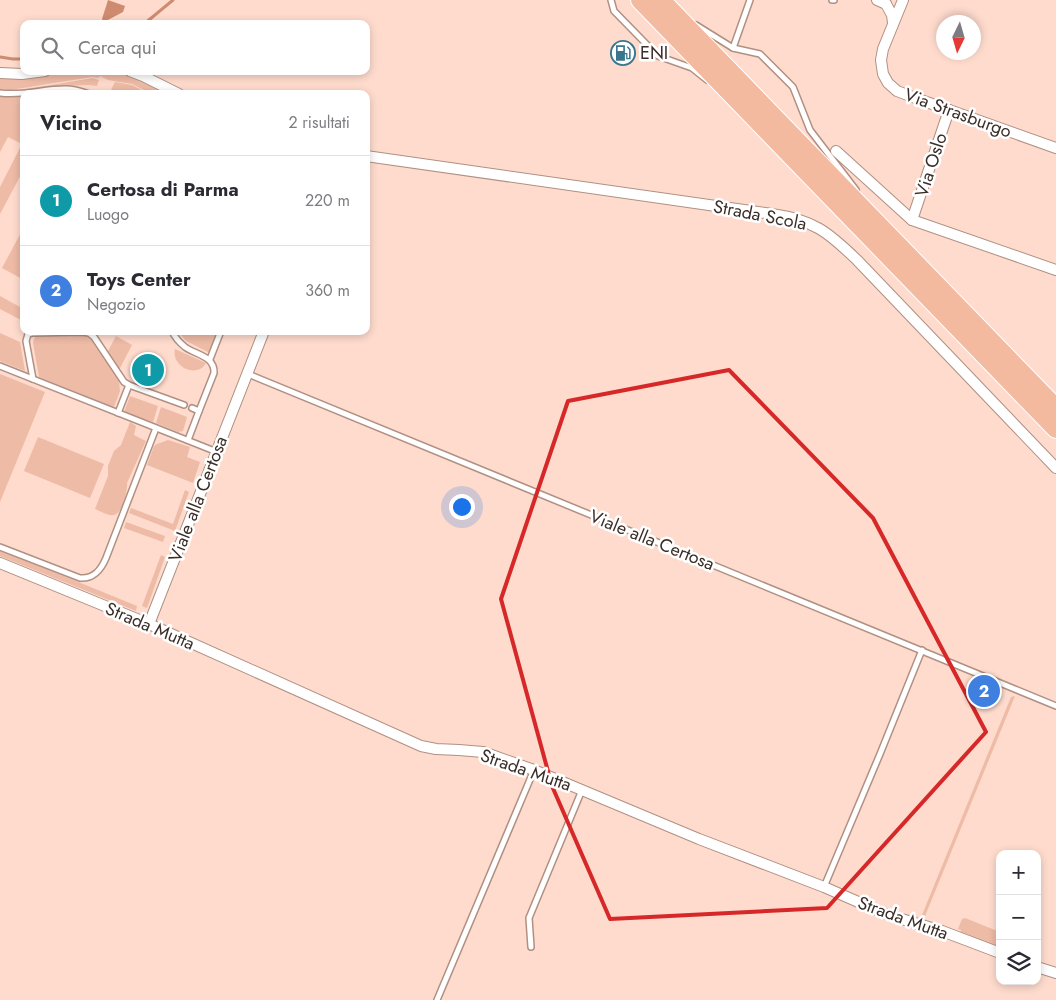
<!DOCTYPE html>
<html lang="it">
<meta charset="utf-8">
<style>
:root{--surface:#fff;--page:#f7f7f7;--text:#2b2b33;--muted:#7c7c81;--line:#e1e1e2;--accent:#db2777}
body{margin:0;font-family:Jost,sans-serif;background:var(--page);color:var(--text)}
.controls{position:absolute;right:15px;bottom:15px;display:grid;overflow:hidden;border-radius:10px;box-shadow:0 2px 8px #0003}
.controls button{width:45px;height:45px;display:grid;place-items:center;padding:0;border:0;border-bottom:1px solid var(--line);background:var(--surface);color:var(--text);font:25px sans-serif}
.compass{position:absolute;left:936px;top:15px;width:45px;height:45px;border-radius:50%;background:var(--surface);box-shadow:0 2px 8px #0003;rotate:185deg}
.you{position:absolute;left:461px;top:506px;width:18px;height:18px;margin:-12px;border:4px solid #fff;border-radius:50%;background:#1a73e8;box-shadow:0 0 0 8px #1a73e833}
.badge{display:grid;place-items:center;width:32px;height:32px;border-radius:50%;background:var(--accent);color:#fff;font-size:16px;font-weight:700}
.pin{position:absolute;translate:-50% -50%;border:2px solid #fff;box-shadow:0 1px 5px #0006}
.list{margin:0;padding:0;list-style:none}
h2{display:flex;justify-content:space-between;align-items:center;height:65px;margin:0;padding:0 20px;font-size:21px}
h2 small{font-size:16px;font-weight:400;color:var(--muted)}
.list li{display:grid;grid-template-columns:32px 1fr auto;gap:15px;align-items:center;box-sizing:border-box;height:90px;padding:0 20px;border-top:1px solid var(--line)}
.list b{display:block;font-size:19px;white-space:nowrap}
.list p{margin:0;font-size:16px;white-space:nowrap;color:var(--muted)}
.list em{font-size:16px;font-style:normal;color:var(--muted)}
.icon{flex:none;width:28px;height:28px;fill:none;stroke:currentColor;stroke-width:2;stroke-linecap:round;stroke-linejoin:round}
.map{position:relative;flex:none;width:1056px;height:1000px;overflow:hidden}
.search{position:absolute;background:var(--surface);box-shadow:0 2px 8px #0003;left:20px;top:20px;width:350px;height:55px;display:flex;align-items:center;gap:12px;box-sizing:border-box;padding:0 18px;border-radius:10px;color:var(--muted);font-size:19px}
.panel{position:absolute;background:var(--surface);box-shadow:0 2px 8px #0003;left:20px;top:90px;width:350px;height:245px;border-radius:10px}
.map>svg:first-child{display:block}
.green{fill:#eebba6}
.water{fill:#ce8b6f}
.lines{fill:none;stroke-linecap:round;stroke-linejoin:round}
.stream{stroke:#ce8b6f;stroke-width:3}
.service-casing{stroke:#b09082;stroke-width:8}
.minor-casing{stroke:#b09082;stroke-width:12}
.trunk-casing{stroke:#fff;stroke-width:20}
.service{stroke:#fff;stroke-width:5}
.minor{stroke:#fff;stroke-width:10}
.trunk{stroke:#f4baa0;stroke-width:18}
.marked{fill:none;stroke:#d62828;stroke-width:4;stroke-linejoin:round}
.labels{text-anchor:middle;dominant-baseline:central;stroke-width:5;stroke-linejoin:round;paint-order:stroke}
.poi-label{font-size:18px;fill:#3b2e28;stroke:#fff;text-anchor:start}
.street-label{font-size:18px;fill:#3b2e28;stroke:#fff}
</style>
<div class="map">
<svg width="1056" height="1000" viewBox="0 0 1056 1000">
<rect width="100%" height="100%" fill="#fedbcd"/>
<g class="green">
<path d="M75,71C89,71 103,70 116,71C135,73 154,85 171,94H152L132,84L108,80L100,76L99,78L92,77L10,90L0,89V77H36Z"/>
<polygon points="93,78 99,80 97,86 88,85 64,86 23,91 15,91"/>
<polygon points="115,82 132,85 149,94 116,94 110,92"/>
<polygon points="0,96 24,97 24,169 0,214 0,187 22,144 8,137 0,152"/>
<polygon points="24,227 24,280 2,268"/>
<polygon points="0,296 20,307 21,320 0,309"/>
<polygon points="178,331 219,331 210,353 186,341"/>
<polygon points="0,333 20,342 25,371 0,361"/>
<polygon points="84,335 88,335 91,338 113,369 119,381 120,391 114,407 39,377 33,343 34,339 36,336"/>
<polygon points="116,336 132,345 119,370 108,351"/>
<path d="M175,349L206,363C197,379 171,367 175,349Z"/>
<polygon points="0,374 45,392 0,502"/>
<polygon points="130,396 158,406 153,422 124,412"/>
<polygon points="161,407 187,417 183,431 178,432 156,423"/>
<path d="M130,422L136,426L134,435L146,441L127,483C128,490 122,514 114,515C108,516 100,511 95,509L108,476V466L114,451L121,445Z"/>
<polygon points="38,437 104,464 90,498 24,471"/>
<polygon points="168,440 190,447 187,457 200,462 193,483 147,465 154,446 157,444"/>
<polygon points="185,490 189,492 175,531 129,513 131,508 173,524"/>
<polygon points="126,522 165,536 163,542 124,528"/>
<polygon points="0,550 137,606 136,611 0,556"/>
<polygon points="161,555 165,557 147,608 142,606"/>
<polygon points="1015,696 923,921 920,920 1011,697"/>
<polygon points="965,918 1000,932 1000,948 960,934 961,930 958,929 962,919"/>
</g>
<polygon class="water" points="108,0 125,6 123,12 104,22 102,19"/>
<g class="lines">
<g class="stream">
<polyline points="144,24 173,0"/>
<polyline points="0,57 13,59 24,59"/>
</g>
<defs>
<g id="service">
<polyline points="611,0 614,11 658,56 692,68 707,80"/>
<polyline points="832,0 834,0"/>
<polyline points="696,25 733,48 760,54 793,87 810,130 856,190"/>
<polyline points="733,48 750,0"/>
<path d="M0,93C22,96 43,89 65,89C73,89 81,91 89,94"/>
<path d="M172,331C175,338 180,343 185,347C196,355 215,356 214,373L199,411"/>
<polyline points="210,359 221,331"/>
<polyline points="0,366 217,452"/>
<polyline points="248,374 1056,706"/>
<polyline points="33,379 26,341 28,334 32,333 82,332 89,333 94,337 124,382 129,385"/>
<polyline points="118,413 129,385 184,405"/>
<polyline points="188,440 199,411 192,408"/>
<path d="M0,547L80,578C94,579 101,570 106,558L156,428"/>
<polyline points="824,887 880,754 922,650"/>
<polyline points="531,947 529,918 582,790"/>
<polyline points="437,1000 534,770"/>
</g>
<g id="minor">
<polyline points="877,0 886,4"/>
<polyline points="903,0 883,49 881,60 883,74 888,83 897,91 918,99 1056,148"/>
<polyline points="886,4 892,15 893,23"/>
<polyline points="130,71 143,76 179,94"/>
<polyline points="0,73 22,74 45,71"/>
<polyline points="836,151 912,220 1056,270"/>
<path d="M366,156L772,214C814,220 828,232 857,260L1056,468"/>
<polyline points="912,220 949,110"/>
<polyline points="0,563 149,624 421,746 436,749 459,750 483,752 534,770 699,839 824,887 888,915 942,931 1000,953"/>
<polyline points="149,624 264,331"/>
<polyline points="1037,967 1056,973"/>
</g>
<g id="trunk">
<polyline points="640,0 1056,429"/>
<polyline points="661,0 1056,408"/>
</g>
</defs>
<use href="#service" class="service-casing"/>
<use href="#minor" class="minor-casing"/>
<use href="#trunk" class="trunk-casing"/>
<use href="#service" class="service"/>
<use href="#minor" class="minor"/>
<use href="#trunk" class="trunk"/>
</g>
<path class="marked" d="M729,370L873,518L986,732L827,908L610,919L552,786L501,599L568,401Z"/>
<defs>
<symbol id="fuel-ring" viewBox="-11 -11 22 22"><circle r="9.5" fill="#fff" stroke="#38768c" stroke-width="1.5"/><path d="M-5.5-6h7V0h2V4h1.3V-2.5L3-4.5l.8-.8L6-3V5H2.5V1h-1V6h-7ZM-4.2-4.7v3.2H.2V-4.7Z" fill="#38768c"/></symbol>
</defs>
<g fill-rule="evenodd">
<use href="#fuel-ring" x="609" y="39" width="28" height="28"/>
</g>
<g class="labels">
<g class="poi-label">
<text x="640" y="53">ENI</text>
</g>
<g class="street-label">
<text transform="translate(958 113) rotate(20)">Via Strasburgo</text>
<text transform="translate(931 165) rotate(-72)">Via Oslo</text>
<text transform="translate(760 215) rotate(11)">Strada Scola</text>
<text transform="translate(198 499) rotate(-69)">Viale alla Certosa</text>
<text transform="translate(652 540) rotate(22)">Viale alla Certosa</text>
<text transform="translate(150 626) rotate(23)">Strada Mutta</text>
<text transform="translate(526 770) rotate(19)">Strada Mutta</text>
<text transform="translate(903 918) rotate(20)">Strada Mutta</text>
</g>
</g>
</svg>
<div class="controls">
<button>+</button>
<button>−</button>
<button><svg class="icon" aria-label="layers" viewBox="0 0 24 24"><path d="M12 4l9 5-9 5-9-5zM3 14l9 5 9-5"/></svg></button>
</div>
<svg class="compass" viewBox="-18 -18 36 36"><path d="M0-13l5 13h-10z" fill="#e53935"/><path d="M0 13l5-13h-10z" fill="#7c7c81"/></svg>
<div class="you"></div>
<div class="pin badge" style="left:148px;top:370px;background:#0f9aa8">1</div>
<div class="pin badge" style="left:984px;top:691px;background:#3f7fe0">2</div>
<div class="search"><svg class="icon" aria-label="search" viewBox="0 0 24 24"><circle cx="10" cy="10" r="6"/><path d="M15 15l6 6"/></svg>Cerca qui</div>
<section class="panel">
<h2>Vicino<small>2 risultati</small></h2>
<ul class="list">
<li><span class="badge" style="background:#0f9aa8">1</span><div><b>Certosa di Parma</b><p>Luogo</p></div><em>220 m</em></li>
<li><span class="badge" style="background:#3f7fe0">2</span><div><b>Toys Center</b><p>Negozio</p></div><em>360 m</em></li>
</ul>
</section>
</div>
